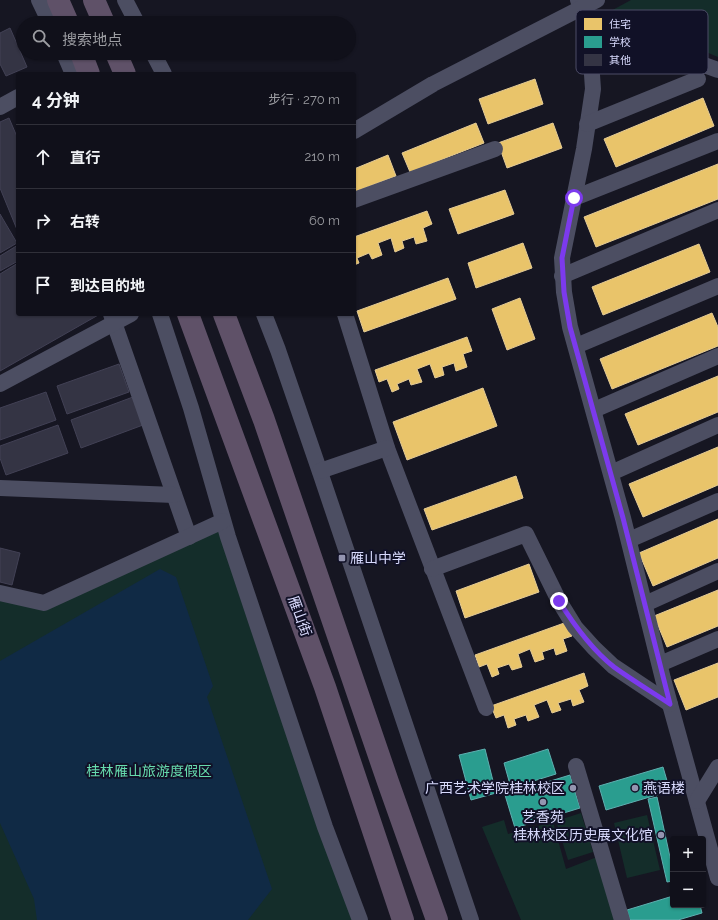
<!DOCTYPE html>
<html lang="zh">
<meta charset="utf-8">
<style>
:root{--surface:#10101a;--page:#1e1e27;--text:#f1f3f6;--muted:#9c9da2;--line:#303039}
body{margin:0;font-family:Raleway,"Noto Sans SC",sans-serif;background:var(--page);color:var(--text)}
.controls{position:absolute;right:12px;bottom:12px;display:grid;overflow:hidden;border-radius:4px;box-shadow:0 1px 3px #0004}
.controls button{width:36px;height:36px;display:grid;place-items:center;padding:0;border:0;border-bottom:1px solid var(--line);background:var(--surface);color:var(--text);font:20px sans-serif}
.stop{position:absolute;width:12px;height:12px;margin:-9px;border:3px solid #7c3aed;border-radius:50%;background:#fff}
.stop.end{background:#7c3aed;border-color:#fff;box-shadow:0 1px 4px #0008}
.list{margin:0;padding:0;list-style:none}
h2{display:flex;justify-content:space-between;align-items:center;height:52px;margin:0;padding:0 16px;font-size:17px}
h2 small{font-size:13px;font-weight:400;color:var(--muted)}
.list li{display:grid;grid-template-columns:26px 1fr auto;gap:12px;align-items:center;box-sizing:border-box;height:64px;padding:0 16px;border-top:1px solid var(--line)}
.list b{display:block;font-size:15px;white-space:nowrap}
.list em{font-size:13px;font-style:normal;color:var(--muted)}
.icon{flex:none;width:22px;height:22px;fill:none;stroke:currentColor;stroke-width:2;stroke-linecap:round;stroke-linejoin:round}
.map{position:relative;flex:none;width:718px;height:920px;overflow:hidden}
.search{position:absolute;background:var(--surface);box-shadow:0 1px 3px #0004;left:16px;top:16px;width:340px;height:44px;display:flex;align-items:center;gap:10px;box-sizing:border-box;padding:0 14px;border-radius:22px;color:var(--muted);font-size:15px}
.panel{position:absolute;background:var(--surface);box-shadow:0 1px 3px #0004;left:16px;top:72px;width:340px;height:244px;border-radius:4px}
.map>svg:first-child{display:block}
.green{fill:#142d2a}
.water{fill:#102a45}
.homes{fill:#e9c46a;stroke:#e4cb96}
.schools{fill:#2a9d8f;stroke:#5eafb0}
.building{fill:#343444;stroke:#424155}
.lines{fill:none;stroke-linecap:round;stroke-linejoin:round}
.minor{stroke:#4c4e62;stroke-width:16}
.highway{stroke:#5f5168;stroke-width:22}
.route{stroke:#7c3aed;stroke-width:5}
.poi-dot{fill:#9495b0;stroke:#111127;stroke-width:1.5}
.labels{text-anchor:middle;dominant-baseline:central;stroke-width:4;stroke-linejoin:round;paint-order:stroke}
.poi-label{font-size:14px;fill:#d8dafd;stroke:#111127;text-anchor:start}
.street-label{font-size:14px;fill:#d8dafd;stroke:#111127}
.park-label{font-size:14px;fill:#66dbad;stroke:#111127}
.key{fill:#111127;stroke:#4d4d67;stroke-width:1}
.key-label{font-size:11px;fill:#d8dafd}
</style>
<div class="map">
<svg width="718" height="920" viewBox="0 0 718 920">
<rect width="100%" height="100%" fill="#161622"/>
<g class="green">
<polygon points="631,0 718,0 718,57 609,12"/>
<polygon points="223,521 360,920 0,920 0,593 44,603"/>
<polygon points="581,813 593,852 568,860 556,821"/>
<polygon points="647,815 660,870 627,878 614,823"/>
<polygon points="504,820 508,834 553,822 566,869 597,857 615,920 521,920 482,827"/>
</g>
<polygon class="water" points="160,569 176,577 213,686 207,697 272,889 248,920 37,920 34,899 0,823 0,661"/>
<g class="homes">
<polygon points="535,79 543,104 488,124 479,99"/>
<polygon points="703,98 714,126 616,167 604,139"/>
<polygon points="476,123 484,143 410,172 402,153"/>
<polygon points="553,123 562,148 507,168 498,143"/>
<polygon points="388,155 396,176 354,192 354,169"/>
<polygon points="718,164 718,199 596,247 584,217"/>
<polygon points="505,190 514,214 458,234 449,209"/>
<polygon points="427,211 432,224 423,228 427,241 416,244 414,237 402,241 404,248 395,252 391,238 378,243 382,255 372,259 369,253 357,258 359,263 354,265 354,237"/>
<polygon points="523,243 532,268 476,288 468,263"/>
<polygon points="699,244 710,272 603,315 592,287"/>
<polygon points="448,278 456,299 364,332 357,311"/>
<polygon points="520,298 535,339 507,350 492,309"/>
<polygon points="712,313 718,327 718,346 612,389 600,359"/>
<polygon points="467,337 472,351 463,354 467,367 456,371 454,363 442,367 444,375 435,378 430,364 417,369 422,382 411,385 409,379 397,384 399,389 392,392 387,379 379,382 375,370"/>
<polygon points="718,376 718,412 638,445 625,414"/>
<polygon points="483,388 497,426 407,460 393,422"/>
<polygon points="718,447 718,485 643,517 629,484"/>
<polygon points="516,476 523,498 432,530 424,509"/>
<polygon points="718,519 718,558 653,586 639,553"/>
<polygon points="529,564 539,592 465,618 456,591"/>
<polygon points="718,590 718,626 667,647 654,616"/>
<polygon points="567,622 572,636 563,639 567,651 556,655 554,648 542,652 544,659 535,662 530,649 518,654 522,667 512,670 509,664 497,668 499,674 492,677 487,664 479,667 475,655"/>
<polygon points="718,663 718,697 686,710 674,680"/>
<polygon points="584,673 588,686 579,690 584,702 573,706 571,699 558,703 561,710 552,713 547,700 534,705 539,717 528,721 526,715 514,719 516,725 508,728 504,715 496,718 491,706"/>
</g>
<g class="schools">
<polygon points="485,749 496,793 471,800 459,755"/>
<polygon points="548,749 556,774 511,788 504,763"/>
<polygon points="663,767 670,791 606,810 599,786"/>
<polygon points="570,775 580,808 515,828 505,795"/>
<polygon points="657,797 673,871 673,881 667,882 648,799"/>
<polygon points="673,896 673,905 700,905 702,913 678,920 630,920 627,910"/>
</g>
<g class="building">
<polygon points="10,28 27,67 6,76 0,64 0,33"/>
<polygon points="9,118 18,139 18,232 0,188 0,122"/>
<polygon points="0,214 17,243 0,253"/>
<polygon points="18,245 18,261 0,271 0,256"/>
<polygon points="18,263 18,314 100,314 0,371 0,274"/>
<polygon points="119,364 129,392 67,414 57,386"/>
<polygon points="46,392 56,420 0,440 0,408"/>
<polygon points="133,397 143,425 81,448 71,420"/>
<polygon points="58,425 68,453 6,475 0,458 0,446"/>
<polygon points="0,548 20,553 12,585 0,582"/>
</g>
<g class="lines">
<g class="minor">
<polyline points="39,0 50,23"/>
<polyline points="125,0 137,23"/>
<polyline points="578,0 589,32 593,89 584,149 562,258 564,292 570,327 623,518 663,679 718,878"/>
<polyline points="589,32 640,49 679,56 718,70"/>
<polyline points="64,53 73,74"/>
<polyline points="153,53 164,74"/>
<polyline points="0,107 18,97"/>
<polyline points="587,124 698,79"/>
<polyline points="354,131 433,84 597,0"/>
<polyline points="574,198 718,141"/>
<polyline points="354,200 495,149"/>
<polyline points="562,276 718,210"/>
<polyline points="111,314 189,537"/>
<polyline points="160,314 191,408 228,537 325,827 360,920"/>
<polyline points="264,314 278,350 322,478 471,920"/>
<polyline points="345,314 387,448 486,708"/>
<polyline points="576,346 718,286"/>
<polyline points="0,384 131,314"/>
<polyline points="594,410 718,356"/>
<polyline points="320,471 387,448"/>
<polyline points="611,473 718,425"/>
<polyline points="0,488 174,495"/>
<polyline points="629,540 718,501"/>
<polyline points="432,569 526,534 559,601 575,627 594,648 613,666 670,704"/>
<polyline points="0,593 44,603 223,521"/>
<polyline points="645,604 718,571"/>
<polyline points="660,664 718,639"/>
<polyline points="576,766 622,920"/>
<polyline points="697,801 718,767"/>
</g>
<g class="highway">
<polyline points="58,0 68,23"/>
<polyline points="94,0 104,23"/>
<polyline points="81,53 89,74"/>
<polyline points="116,53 125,74"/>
<polyline points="188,314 325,687 403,920"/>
<polyline points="224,314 264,420 388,782 437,920"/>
</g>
</g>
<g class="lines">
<path class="route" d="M559,601C574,625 591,649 614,667C632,680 652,692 670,704L623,518L570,327L564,292L562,258L574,198"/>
</g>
<g class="poi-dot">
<rect x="338" y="554" width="8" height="8" rx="2"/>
<circle cx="573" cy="788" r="4"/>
<circle cx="635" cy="788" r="4"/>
<circle cx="543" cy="802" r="4"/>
<circle cx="661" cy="835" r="4"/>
</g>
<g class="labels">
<g class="poi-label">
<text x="350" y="558">雁山中学</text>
<text x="565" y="788" text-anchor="end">广西艺术学院桂林校区</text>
<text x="643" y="788">燕语楼</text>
<text x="543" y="817" text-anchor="middle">艺香苑</text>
<text x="653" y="835" text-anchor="end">桂林校区历史展文化馆</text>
</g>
<g class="street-label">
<text transform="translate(300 616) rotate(70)">雁山街</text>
</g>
<g class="park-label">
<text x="149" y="771">桂林雁山旅游度假区</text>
</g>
</g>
<rect x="576" y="10" width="132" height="64" rx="6" class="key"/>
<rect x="584" y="18" width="18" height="12" fill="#e9c46a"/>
<rect x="584" y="36" width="18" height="12" fill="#2a9d8f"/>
<rect x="584" y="54" width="18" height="12" fill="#343444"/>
<g class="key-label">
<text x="609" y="28">住宅</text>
<text x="609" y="46">学校</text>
<text x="609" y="64">其他</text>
</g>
</svg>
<div class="controls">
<button>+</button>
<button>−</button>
</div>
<div class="stop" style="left:574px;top:198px"></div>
<div class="stop end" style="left:559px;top:601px"></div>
<div class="search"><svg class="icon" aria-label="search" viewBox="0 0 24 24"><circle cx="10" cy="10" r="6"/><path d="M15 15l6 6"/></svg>搜索地点</div>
<section class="panel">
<h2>4 分钟<small>步行 · 270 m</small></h2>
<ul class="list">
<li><svg class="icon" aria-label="ahead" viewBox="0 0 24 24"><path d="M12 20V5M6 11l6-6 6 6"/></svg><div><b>直行</b></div><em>210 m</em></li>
<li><svg class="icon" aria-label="right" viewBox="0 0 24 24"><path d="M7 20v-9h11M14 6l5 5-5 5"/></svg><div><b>右转</b></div><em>60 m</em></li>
<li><svg class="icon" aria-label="arrive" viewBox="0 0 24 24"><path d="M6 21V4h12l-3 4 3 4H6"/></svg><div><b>到达目的地</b></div></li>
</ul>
</section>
</div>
